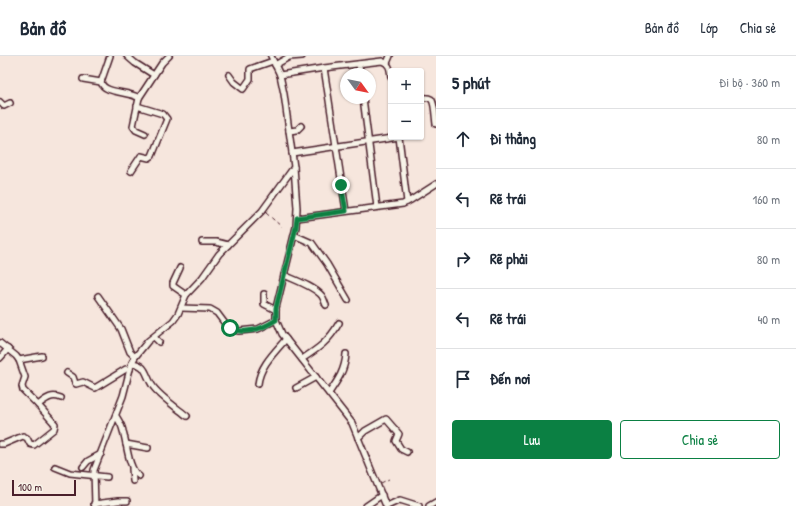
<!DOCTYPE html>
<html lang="vi">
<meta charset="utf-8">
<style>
:root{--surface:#fff;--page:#f6f6f7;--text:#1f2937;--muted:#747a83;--line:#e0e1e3;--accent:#0b8043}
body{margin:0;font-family:"Patrick Hand",sans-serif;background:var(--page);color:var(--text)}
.controls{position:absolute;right:12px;top:12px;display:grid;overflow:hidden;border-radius:4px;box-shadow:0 1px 3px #0004}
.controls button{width:36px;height:36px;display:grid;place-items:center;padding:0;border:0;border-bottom:1px solid var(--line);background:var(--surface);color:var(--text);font:20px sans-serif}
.compass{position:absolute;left:340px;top:12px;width:36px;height:36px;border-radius:50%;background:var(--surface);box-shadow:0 1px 3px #0004;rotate:123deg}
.scale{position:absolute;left:12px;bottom:10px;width:64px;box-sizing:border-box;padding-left:4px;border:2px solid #4a1f2b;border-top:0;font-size:11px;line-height:14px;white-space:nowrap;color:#4a1f2b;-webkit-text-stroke:3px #f7f3e8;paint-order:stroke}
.stop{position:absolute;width:12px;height:12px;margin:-9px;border:3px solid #0b8043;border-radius:50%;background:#fff}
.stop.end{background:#0b8043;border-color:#fff;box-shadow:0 1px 4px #0008}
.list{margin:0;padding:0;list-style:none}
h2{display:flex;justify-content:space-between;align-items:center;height:52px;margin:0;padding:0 16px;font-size:17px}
h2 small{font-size:13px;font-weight:400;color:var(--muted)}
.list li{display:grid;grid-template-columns:26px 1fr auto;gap:12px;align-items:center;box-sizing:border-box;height:60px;padding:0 16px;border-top:1px solid var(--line)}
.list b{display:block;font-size:15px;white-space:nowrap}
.list em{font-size:13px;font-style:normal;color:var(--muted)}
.actions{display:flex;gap:8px;padding:12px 16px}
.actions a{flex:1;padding:9px 0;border:1px solid var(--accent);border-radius:4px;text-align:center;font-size:14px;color:var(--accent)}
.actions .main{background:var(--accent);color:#fff}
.icon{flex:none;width:22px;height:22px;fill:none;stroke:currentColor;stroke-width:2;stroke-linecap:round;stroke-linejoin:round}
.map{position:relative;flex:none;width:436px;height:450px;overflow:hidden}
header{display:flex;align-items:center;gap:24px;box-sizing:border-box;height:56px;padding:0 20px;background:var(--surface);border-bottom:1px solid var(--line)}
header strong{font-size:19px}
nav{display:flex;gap:22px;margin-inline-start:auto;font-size:14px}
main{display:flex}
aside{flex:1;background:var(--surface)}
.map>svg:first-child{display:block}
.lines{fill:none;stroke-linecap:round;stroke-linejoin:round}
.minor-casing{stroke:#4a1f2b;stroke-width:8}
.path{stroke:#4a1f2b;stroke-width:1;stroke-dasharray:4 3;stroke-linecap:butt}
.minor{stroke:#f7f3e8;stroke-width:5}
.route{stroke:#0b8043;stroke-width:5}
</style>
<header>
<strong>Bản đồ</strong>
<nav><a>Bản đồ</a><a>Lớp</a><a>Chia sẻ</a></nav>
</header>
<main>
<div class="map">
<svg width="436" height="450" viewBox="0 0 436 450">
<rect width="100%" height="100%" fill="#f6e6dd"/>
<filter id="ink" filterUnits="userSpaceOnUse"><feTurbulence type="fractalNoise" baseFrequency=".025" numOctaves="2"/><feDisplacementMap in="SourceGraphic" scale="8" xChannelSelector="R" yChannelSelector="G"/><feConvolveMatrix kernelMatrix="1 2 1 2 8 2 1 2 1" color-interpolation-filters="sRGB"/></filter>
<g filter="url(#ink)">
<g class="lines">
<defs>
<g id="minor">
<path d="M110,0L101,26C104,38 129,35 139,42"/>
<polyline points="127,0 135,7 154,19"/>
<polyline points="271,0 280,19 284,38 294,111 297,152 296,171 276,252 276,264 282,278 352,367 386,450"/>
<polyline points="387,7 390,0"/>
<polyline points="359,8 360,18"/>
<polyline points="275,9 289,1 302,0"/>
<polyline points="324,12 346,155"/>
<polyline points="229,19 234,26 243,33 250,23 250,13 273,5"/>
<path d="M280,19L324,12L382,5C390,8 390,13 391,21"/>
<polyline points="83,23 101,26"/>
<polyline points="363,42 377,151"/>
<path d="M421,42C424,42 428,41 431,43C435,46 435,63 436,68"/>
<polyline points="0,46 4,50 10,47"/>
<polyline points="289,75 297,74 301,70"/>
<polyline points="145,78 136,74 133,70 139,42 162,7 169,0"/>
<polyline points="399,81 407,146"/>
<polyline points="292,97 399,81"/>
<polyline points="131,115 141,100 149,102 152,100 167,63 163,58 137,50"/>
<polyline points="297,162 403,148 411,144 436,128"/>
<polyline points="294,179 312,187 327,208 348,244"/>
<polyline points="202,186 216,186 228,189"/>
<polyline points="180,212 173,227 173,230 186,239"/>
<path d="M284,219C295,224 315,231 322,240C324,243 325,247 326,249"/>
<polyline points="264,238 264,248 276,254"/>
<polyline points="98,240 121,273 130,296 135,301"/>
<polyline points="181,252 210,253 217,257 226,269 234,274 239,275 258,273 276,264"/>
<polyline points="154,281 159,286"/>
<polyline points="0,287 16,300 19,304 25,321 22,330 23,334 38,349 55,368 54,373 34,389 30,388 27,382 23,380 4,388 0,388"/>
<polyline points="0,302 8,293"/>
<path d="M302,303C319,292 329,285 339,267"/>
<polyline points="19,304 42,300"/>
<path d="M132,307C147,309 145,318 152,329C158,339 177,352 187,360"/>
<polyline points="67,317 73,321 75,327 76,328 83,326 95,332 126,313 130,313"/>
<path d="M258,328C260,310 274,297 286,283"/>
<polyline points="296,332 316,321"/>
<path d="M329,337C338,324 345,314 346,298"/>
<path d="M38,349C46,343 51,338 61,342"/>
<path d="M116,360C119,365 122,369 123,375C127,387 128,413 139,420"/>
<polyline points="358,382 365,375 386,363 399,378 396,385 401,393 407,396"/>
<polyline points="126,388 148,392"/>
<polyline points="55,411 70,417 107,421"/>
<polyline points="83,411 88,405 101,398"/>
<polyline points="132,413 133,425"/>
<polyline points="94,448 118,445 127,445"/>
<polyline points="95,450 94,414 123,340 131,309 135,301 148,285 173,265 178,258 186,239 202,222 219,198 262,155 294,111"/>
<polyline points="366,450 382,439"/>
<polyline points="387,450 400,444 419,450"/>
<polyline points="429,450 436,446"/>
</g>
</defs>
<use href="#minor" class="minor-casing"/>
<g class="path">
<polyline points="266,157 282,171"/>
<polyline points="381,427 389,423"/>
</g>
<use href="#minor" class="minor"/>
</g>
</g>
<g class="lines" filter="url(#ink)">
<path class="route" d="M230,272C245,279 262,273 276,264V252L296,171L297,162L346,155L341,129"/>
</g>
</svg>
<div class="controls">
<button>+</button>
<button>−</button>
</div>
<svg class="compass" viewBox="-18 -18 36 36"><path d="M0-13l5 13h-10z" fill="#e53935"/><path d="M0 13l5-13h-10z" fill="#747a83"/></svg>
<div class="scale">100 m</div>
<div class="stop" style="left:230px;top:272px"></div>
<div class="stop end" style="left:341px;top:129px"></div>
</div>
<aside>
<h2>5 phút<small>Đi bộ · 360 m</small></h2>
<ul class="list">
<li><svg class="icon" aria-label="ahead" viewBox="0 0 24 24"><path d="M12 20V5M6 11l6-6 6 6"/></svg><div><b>Đi thẳng</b></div><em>80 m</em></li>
<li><svg class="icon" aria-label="left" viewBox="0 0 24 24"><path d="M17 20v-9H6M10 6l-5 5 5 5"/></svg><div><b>Rẽ trái</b></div><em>160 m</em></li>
<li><svg class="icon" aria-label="right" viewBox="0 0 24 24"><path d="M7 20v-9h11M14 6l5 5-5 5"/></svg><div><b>Rẽ phải</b></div><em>80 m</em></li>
<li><svg class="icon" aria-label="left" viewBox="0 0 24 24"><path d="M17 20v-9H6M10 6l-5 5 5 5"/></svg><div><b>Rẽ trái</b></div><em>40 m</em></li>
<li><svg class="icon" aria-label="arrive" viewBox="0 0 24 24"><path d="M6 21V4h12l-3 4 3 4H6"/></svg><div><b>Đến nơi</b></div></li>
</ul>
<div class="actions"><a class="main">Lưu</a><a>Chia sẻ</a></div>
</aside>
</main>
